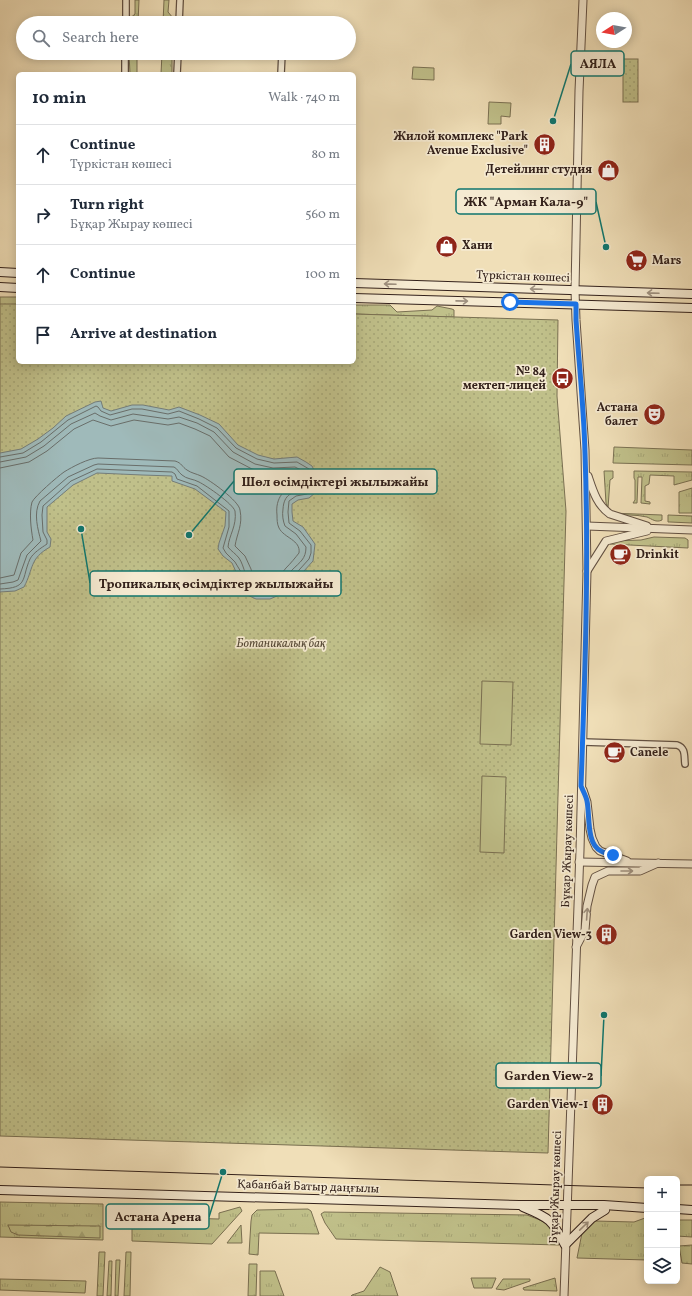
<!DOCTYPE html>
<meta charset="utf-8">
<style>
:root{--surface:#fff;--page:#f2f2f3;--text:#1f2937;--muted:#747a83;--line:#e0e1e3}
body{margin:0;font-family:Vollkorn,serif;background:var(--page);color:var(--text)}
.controls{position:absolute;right:12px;bottom:12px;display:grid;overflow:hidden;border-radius:6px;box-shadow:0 2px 10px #0003}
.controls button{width:36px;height:36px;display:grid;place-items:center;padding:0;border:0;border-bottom:1px solid var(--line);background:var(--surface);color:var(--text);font:20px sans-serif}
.compass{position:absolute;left:596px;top:12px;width:36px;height:36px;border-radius:50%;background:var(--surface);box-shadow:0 2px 10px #0003;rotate:259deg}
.stop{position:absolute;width:12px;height:12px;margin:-9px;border:3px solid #1a73e8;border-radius:50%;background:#fff}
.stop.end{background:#1a73e8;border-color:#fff;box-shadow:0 1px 4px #0008}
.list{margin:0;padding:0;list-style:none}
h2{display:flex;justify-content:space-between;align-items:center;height:52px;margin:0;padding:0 16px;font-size:17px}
h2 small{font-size:13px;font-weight:400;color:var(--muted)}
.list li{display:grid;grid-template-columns:26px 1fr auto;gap:12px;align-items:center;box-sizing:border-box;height:60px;padding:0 16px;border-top:1px solid var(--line)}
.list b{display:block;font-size:15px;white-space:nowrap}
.list p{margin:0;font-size:13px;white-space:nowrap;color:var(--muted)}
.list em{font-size:13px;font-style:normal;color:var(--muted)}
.icon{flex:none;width:22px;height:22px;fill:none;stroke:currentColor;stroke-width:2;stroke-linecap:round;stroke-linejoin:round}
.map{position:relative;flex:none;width:692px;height:1296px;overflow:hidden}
.search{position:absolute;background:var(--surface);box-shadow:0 2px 10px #0003;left:16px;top:16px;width:340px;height:44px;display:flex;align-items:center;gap:10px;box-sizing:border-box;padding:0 14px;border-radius:22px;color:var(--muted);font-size:15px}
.panel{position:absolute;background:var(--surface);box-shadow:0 2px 10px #0003;left:16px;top:72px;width:340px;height:292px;border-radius:6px}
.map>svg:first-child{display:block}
.grass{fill:url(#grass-tufts);stroke:#7a7052}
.forest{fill:url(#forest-firs);stroke:#7a7052}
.park{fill:url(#park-dots);stroke:#7a7052}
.pitch{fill:#c0c08a;stroke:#7a7052}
.water{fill:#9fbaba;stroke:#747d7a}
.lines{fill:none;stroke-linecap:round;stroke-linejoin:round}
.shore{stroke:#696e6a;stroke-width:1}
.minor-casing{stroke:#625042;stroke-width:8}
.tertiary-casing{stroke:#625042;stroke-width:9}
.secondary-casing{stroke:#33211b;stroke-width:10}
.minor{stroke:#f5ead1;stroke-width:5.5}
.tertiary{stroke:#f5ead1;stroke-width:7}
.secondary{stroke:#f5ead1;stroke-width:8}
.tram{stroke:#33211b;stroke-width:1}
.oneway{stroke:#9e907f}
.route{stroke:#1a73e8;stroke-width:5}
.labels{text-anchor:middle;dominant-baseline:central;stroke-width:3.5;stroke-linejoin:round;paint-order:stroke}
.poi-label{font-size:12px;font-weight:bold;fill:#33211b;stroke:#f5ead1;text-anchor:end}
.street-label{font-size:12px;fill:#33211b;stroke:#f5ead1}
.park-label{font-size:12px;font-style:italic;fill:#564937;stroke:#f5ead1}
.leader{fill:none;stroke:#0f766e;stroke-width:1.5}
.callout-dot{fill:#0f766e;stroke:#f5ead1;stroke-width:1.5}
.callout{fill:#f5ead1;stroke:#0f766e;stroke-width:1.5}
.callout-label{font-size:13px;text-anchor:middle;font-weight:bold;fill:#33211b}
</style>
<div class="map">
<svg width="692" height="1296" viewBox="0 0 692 1296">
<defs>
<pattern id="grass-tufts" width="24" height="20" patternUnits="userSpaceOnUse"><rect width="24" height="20" fill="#c0c08a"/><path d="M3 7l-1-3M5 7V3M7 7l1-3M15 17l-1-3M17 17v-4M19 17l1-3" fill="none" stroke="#a5a576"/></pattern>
<pattern id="forest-firs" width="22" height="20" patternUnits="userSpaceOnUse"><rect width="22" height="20" fill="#c0c08a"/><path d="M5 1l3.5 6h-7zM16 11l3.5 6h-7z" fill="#a5a576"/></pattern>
<pattern id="park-dots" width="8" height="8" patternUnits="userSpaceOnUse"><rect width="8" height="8" fill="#c0c08a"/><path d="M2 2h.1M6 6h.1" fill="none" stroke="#a5a576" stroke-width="1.8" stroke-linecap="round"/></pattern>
</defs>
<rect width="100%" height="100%" fill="#f0dfb8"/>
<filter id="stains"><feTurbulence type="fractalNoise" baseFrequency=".005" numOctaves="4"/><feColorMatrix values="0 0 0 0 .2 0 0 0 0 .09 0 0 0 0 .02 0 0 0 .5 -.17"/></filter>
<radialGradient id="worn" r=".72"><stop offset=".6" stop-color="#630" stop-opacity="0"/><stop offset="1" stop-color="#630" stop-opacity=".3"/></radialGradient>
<g class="grass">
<polygon points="135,0 139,0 138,23 128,23 128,20 135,14"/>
<polygon points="164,0 169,0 168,12 173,18 173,23 163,23"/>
<polygon points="129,53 137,53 137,74 130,74"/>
<polygon points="162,53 172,53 172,74 161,74"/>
<rect x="0" y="297" width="18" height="8"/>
<polygon points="354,305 390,305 397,312 432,310 437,306 452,309 454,310 454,317 354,314"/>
<polygon points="614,447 692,450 692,465 613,463"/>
<polygon points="604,471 613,471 613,478 610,480 608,508 606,503"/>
<polygon points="634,471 692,472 692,480 674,485 674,476 650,475 649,484 645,486 645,501 650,502 650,504 641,503 642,477 638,477 637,503 633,503 635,500 635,480 634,478"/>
<polygon points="692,488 692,513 679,513 679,492"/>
<path d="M611,513L662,515V520C656,523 652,519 647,517C635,514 623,516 611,513Z"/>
<polygon points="668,515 692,516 692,523 670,522 668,522"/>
<polygon points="654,537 685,538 688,540 688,548 610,544 608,542 612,541 641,540"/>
<polygon points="0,1202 103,1204 103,1240 0,1237"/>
<polygon points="240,1207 242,1211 212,1244 132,1241 132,1209 143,1212 144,1217 219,1219 219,1213"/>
<polygon points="308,1209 311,1211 319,1234 259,1233 258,1255 249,1254 251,1221 252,1215 257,1210"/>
<path d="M324,1212L527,1215C550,1224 549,1222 559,1245L336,1239L325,1223L321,1214Z"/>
<polygon points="645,1218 647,1218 647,1260 577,1258 582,1233 595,1221 634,1222"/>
<polygon points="678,1220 692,1220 692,1237 677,1236 677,1221"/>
<polygon points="241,1225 242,1243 227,1243"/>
<polygon points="99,1252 105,1252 103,1296 97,1296"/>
<polygon points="126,1252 131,1252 130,1296 124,1296"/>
<polygon points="116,1260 120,1260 118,1296 115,1296"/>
<polygon points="109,1261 112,1261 111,1296 107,1296"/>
<polygon points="249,1264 257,1264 256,1296 248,1296"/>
<polygon points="380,1267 390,1272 398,1296 351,1296 352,1295 364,1291"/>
<polygon points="260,1271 275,1271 284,1296 260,1296"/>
<polygon points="471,1278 496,1278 492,1288 474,1288"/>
<polygon points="555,1278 557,1291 524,1290 523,1288"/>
<polygon points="0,1279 86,1281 85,1293 0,1290"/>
<polygon points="503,1279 530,1279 530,1281 504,1290 496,1289"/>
</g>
<g class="forest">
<polygon points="8,1225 100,1226 100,1238 18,1235 11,1232"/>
<polygon points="692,1245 692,1264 682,1263 679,1246"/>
</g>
<g class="park">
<rect x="623" y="59" width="15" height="43"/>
<polygon points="0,304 18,304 18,362 354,362 354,314 558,320 557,396 566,511 548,1153 0,1136"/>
</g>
<g class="pitch">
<polygon points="413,67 434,68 434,80 412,79"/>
<polygon points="489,102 511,103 510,117 501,116 501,124 488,124"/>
<polygon points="482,681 513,682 511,745 480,744"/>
<polygon points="482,776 506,777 504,853 480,852"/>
</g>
<path class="water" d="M101,401L103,408L111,411L132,405H143L169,410L179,407L200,415L219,424L238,445L258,455L274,459L297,457L306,462L312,466L315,472L317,483L315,493L309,498L298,500L292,504V512L293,521L303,527L315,544L313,561L284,593L270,599H256L243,593L239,585L237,574L232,563L223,556L218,549L219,543L225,526L226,512L195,489L172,481V476L142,475L97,473L73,485L47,507V532L51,539L50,547C29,559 34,568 24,587L15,591L0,592V453L21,449L38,439L53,428L66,416L95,402Z"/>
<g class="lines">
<g class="shore">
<path d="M0,457L23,453L41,442L68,420L96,406L98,407L101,411L110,415L132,409H142L168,414L179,411L199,419L217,428L236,448L257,459L274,463L297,462L309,469L311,474L313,483L311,491L307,494L296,496L289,501L288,512L289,523L300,531L311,545V553L309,559L281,590L269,595H257L246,590L243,583L241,572L235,562L226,553L223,548L229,527V511L197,486L177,479L175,474L172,472L97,469L71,481L43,506L42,515L43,532L47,540V544C41,548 33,553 30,559C21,579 29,588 0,589"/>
<path d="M0,462L26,457L44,446L71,424L95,413L100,416L111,420L133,414L168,419L179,417L197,423L214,432L233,452L255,464L273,468L295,467L301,470L307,475L308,482L305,490C292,492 284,494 283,509C282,515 283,521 285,526L296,534L306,547C306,559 300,562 292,570C282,582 269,599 251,587C247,583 244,565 239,558C236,554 231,551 228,547C229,535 237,526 235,511C233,504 207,486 199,482C194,479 186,479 182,475C178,472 178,469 174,467L98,464L94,465L68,477L40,501C33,513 38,530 41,541L27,555L18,580L13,582L0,584"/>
<path d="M0,468L29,462L47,451L74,429L93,420L111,426L134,420L168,425L179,423L195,429L210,436L229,457L252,469L273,474L295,473L300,476L302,482L300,484C284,487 275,498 277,515C277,519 277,524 279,528C284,538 301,540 299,553C295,558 291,563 286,568C277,579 269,590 254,581L251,569L245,556L235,546C237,533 243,525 240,510C239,501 210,480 201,476C197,474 191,473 187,470C182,467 182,463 175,461L98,458C89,458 72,467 64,472C57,477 35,496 32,502C29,513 31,529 33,540L21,553L14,575L0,578"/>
</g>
<defs>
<g id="minor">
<polyline points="126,23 126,0"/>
<polyline points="179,23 180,0"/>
<polyline points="125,74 125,53"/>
<polyline points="177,74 178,53"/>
<polyline points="281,74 282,53"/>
<path d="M583,742L677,745C686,748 684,756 685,764"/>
</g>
<g id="tertiary">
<path d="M588,476C593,491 597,505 610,514L647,526"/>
<polyline points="587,526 692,530"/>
<polyline points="587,571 606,541 647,531"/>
<polyline points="583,790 587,802 590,829 592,838 596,847 600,851 627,861"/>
<polyline points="579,862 692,864"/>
<polyline points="576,947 585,930 587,906 592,885 595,877 608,871 640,871 658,863"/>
<polyline points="564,1296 580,850 587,571 585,450 576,320 575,290 579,91 583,0"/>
</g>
<g id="secondary">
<polyline points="0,272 18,273"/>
<polyline points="354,283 692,294"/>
<polyline points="0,287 18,288"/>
<polyline points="354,298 692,308"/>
<polyline points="0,1190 519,1205 604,1205 647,1208"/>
<path d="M523,1207C550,1218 552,1220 565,1245L592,1218L605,1210"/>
<polyline points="677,1209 692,1210"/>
</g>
</defs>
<use href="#minor" class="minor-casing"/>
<use href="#tertiary" class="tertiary-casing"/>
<use href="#secondary" class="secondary-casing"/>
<use href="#minor" class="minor"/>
<use href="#tertiary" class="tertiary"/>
<use href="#secondary" class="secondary"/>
<g class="tram">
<polyline points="0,1167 647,1188"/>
<polyline points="677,1185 692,1185"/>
</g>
</g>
<defs><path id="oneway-shaft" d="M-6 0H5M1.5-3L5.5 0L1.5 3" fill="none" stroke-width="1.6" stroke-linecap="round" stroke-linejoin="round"/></defs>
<g class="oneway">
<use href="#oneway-shaft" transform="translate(390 284) rotate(-178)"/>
<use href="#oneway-shaft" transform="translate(536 289) rotate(-178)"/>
<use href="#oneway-shaft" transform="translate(653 293) rotate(-178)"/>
<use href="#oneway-shaft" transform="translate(462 301) rotate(1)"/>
<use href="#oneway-shaft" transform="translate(627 871)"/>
<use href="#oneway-shaft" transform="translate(587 914) rotate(-86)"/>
<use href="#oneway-shaft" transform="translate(584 1226) rotate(-44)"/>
</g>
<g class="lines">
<path class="route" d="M510,302L576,304V320C579,364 584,409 585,453C589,564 585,675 581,786C583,791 586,796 587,801C590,815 586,844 601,851C604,853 609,854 613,855"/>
</g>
<defs>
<symbol id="building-disc" viewBox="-11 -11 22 22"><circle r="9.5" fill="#8f2418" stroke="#f5ead1"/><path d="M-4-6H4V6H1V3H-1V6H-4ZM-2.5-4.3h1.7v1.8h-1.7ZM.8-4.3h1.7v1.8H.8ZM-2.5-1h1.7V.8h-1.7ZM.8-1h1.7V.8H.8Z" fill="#fff"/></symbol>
<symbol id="shop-disc" viewBox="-11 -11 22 22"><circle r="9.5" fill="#8f2418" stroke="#f5ead1"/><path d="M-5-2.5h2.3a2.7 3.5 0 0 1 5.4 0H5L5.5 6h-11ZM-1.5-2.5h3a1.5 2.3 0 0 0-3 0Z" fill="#fff"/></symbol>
<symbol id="supermarket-disc" viewBox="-11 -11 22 22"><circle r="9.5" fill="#8f2418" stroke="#f5ead1"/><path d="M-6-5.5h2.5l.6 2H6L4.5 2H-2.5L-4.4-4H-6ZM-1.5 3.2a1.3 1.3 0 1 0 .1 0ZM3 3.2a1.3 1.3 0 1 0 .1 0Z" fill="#fff"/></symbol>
<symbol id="bus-disc" viewBox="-11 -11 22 22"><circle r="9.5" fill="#8f2418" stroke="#f5ead1"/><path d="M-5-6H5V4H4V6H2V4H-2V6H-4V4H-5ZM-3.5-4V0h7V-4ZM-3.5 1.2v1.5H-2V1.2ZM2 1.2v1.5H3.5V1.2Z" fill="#fff"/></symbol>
<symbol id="theatre-disc" viewBox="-11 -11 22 22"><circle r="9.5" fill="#8f2418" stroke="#f5ead1"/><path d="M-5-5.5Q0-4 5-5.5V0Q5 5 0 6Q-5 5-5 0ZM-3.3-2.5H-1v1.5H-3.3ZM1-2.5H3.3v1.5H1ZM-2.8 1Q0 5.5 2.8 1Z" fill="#fff"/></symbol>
<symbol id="cafe-disc" viewBox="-11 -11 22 22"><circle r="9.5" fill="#8f2418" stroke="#f5ead1"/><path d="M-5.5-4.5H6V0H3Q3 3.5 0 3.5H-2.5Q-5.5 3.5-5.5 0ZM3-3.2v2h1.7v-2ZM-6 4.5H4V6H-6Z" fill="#fff"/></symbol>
</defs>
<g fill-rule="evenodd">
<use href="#building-disc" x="532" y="132" width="25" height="25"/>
<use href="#shop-disc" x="596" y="158" width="25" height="25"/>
<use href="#shop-disc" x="434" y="234" width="25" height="25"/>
<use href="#supermarket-disc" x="624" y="248" width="25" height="25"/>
<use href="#bus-disc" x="550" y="366" width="25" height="25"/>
<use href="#theatre-disc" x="642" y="402" width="25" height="25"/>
<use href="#cafe-disc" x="608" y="542" width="25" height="25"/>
<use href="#cafe-disc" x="602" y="740" width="25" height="25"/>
<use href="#building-disc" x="594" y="922" width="25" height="25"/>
<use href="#building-disc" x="590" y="1092" width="25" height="25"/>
</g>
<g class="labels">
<g class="poi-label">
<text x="528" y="137">Жилой комплекс "Park<tspan x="528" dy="14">Avenue Exclusive"</tspan></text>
<text x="592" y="170">Детейлинг студия</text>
<text x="462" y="246" text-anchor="start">Хани</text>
<text x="652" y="261" text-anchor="start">Mars</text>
<text x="546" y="372">№ 84<tspan x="546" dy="14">мектеп-лицей</tspan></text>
<text x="638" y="408">Астана<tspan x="638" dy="14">балет</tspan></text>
<text x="636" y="555" text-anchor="start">Drinkit</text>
<text x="630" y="753" text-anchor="start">Canele</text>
<text x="592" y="935">Garden View-3</text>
<text x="588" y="1105">Garden View-1</text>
</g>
<g class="street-label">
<text transform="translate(523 277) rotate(2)">Түркістан көшесі</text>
<text transform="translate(568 851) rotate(-88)">Бұқар Жырау көшесі</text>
<text transform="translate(308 1187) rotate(2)">Қабанбай Батыр даңғылы</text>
<text transform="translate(556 1187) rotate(-88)">Бұқар Жырау көшесі</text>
</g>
<g class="park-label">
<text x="281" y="644">Ботаникалық бақ</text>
</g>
</g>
<path class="leader" d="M553 121L571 64M606 247L596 202M189 535L234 481M81 529L90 583M604 1015L601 1076M223 1172L209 1217"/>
<g class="callout-dot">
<circle cx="553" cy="121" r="4"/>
<circle cx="606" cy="247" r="4"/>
<circle cx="189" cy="535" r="4"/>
<circle cx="81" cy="529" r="4"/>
<circle cx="604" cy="1015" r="4"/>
<circle cx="223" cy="1172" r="4"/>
</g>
<g class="callout">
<rect x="571" y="51" width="53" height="25" rx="4"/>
<rect x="456" y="189" width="140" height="25" rx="4"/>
<rect x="234" y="469" width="203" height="25" rx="4"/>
<rect x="90" y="571" width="251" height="25" rx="4"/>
<rect x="496" y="1063" width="105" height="25" rx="4"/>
<rect x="106" y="1204" width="103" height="25" rx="4"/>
</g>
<g class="callout-label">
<text x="598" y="68">АЯЛА</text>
<text x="526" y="206">ЖК "Арман Кала-9"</text>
<text x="335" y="486">Шөл өсімдіктері жылыжайы</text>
<text x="216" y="588">Тропикалық өсімдіктер жылыжайы</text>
<text x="549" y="1080">Garden View-2</text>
<text x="158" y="1221">Астана Арена</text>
</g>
<rect width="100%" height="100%" filter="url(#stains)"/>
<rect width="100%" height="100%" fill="url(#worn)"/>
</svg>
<div class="controls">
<button>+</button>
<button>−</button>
<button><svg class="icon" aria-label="layers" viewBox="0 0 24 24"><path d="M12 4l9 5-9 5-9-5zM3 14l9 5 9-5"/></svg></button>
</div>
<svg class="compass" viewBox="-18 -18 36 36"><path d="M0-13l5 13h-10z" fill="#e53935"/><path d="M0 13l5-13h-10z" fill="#747a83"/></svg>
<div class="stop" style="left:510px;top:302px"></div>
<div class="stop end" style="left:613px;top:855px"></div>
<div class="search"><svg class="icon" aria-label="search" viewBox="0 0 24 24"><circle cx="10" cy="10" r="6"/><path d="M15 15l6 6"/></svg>Search here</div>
<section class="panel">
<h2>10 min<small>Walk · 740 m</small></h2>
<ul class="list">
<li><svg class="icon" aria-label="ahead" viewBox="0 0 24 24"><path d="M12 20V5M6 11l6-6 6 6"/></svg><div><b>Continue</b><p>Түркістан көшесі</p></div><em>80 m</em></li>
<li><svg class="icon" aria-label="right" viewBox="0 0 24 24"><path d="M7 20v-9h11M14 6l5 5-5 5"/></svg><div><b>Turn right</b><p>Бұқар Жырау көшесі</p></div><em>560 m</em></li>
<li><svg class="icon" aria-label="ahead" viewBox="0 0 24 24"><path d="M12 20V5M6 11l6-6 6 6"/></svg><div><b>Continue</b></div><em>100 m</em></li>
<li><svg class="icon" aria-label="arrive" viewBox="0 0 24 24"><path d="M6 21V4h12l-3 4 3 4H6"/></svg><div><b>Arrive at destination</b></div></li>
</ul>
</section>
</div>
